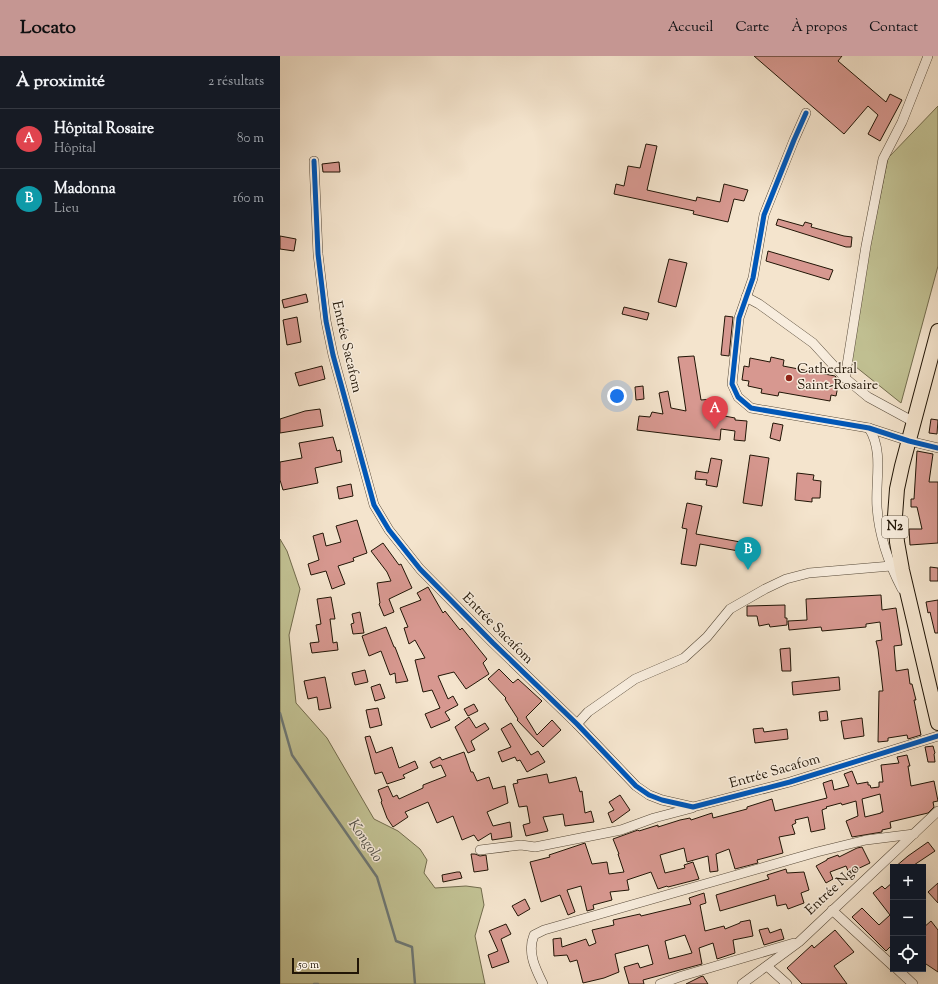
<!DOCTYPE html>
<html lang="fr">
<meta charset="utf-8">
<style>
:root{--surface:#171b24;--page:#242831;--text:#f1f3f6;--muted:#9ea1a6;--line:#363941;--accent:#c59692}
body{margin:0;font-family:"Sorts Mill Goudy",serif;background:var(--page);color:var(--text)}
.controls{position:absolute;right:12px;bottom:12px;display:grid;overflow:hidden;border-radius:0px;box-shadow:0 4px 16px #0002}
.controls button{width:36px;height:36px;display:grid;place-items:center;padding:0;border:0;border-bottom:1px solid var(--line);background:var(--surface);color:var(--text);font:20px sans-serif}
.scale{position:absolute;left:12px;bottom:10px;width:67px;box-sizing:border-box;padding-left:4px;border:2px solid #211506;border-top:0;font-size:11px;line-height:14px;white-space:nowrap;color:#211506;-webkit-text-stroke:3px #f8edde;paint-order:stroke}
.you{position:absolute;left:337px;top:340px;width:14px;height:14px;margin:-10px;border:3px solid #fff;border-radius:50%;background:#1a73e8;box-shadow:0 0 0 6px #1a73e833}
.badge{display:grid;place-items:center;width:26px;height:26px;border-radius:50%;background:var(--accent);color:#fff;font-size:13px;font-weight:700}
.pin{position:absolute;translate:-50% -33px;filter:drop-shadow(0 1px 2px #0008)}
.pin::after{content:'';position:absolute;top:21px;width:14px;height:12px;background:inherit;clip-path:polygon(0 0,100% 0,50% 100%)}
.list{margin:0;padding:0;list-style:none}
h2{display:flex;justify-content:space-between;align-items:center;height:52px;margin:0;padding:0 16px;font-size:17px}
h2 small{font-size:13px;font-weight:400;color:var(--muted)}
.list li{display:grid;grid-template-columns:26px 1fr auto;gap:12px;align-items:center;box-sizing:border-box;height:60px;padding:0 16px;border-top:1px solid var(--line)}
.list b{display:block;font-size:15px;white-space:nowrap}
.list p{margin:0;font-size:13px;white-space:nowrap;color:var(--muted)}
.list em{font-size:13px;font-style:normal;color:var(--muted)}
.icon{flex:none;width:22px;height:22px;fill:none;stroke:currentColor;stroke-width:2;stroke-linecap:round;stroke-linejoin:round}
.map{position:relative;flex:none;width:658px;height:928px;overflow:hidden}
header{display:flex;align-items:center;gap:24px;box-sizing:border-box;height:56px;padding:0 20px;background:var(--accent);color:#111}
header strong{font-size:19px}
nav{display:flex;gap:22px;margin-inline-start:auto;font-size:14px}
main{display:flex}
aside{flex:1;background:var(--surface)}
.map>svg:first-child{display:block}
.green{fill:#c2c294;stroke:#726c4d}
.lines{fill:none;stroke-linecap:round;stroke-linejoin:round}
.stream{stroke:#6e7977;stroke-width:2.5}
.building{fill:#d79890;stroke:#211506;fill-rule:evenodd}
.minor-casing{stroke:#564938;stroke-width:10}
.highway-casing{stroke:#211506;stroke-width:16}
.minor{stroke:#f8edde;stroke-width:9}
.highway{stroke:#f4e4cd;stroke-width:14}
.cycleway-casing{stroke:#f8edde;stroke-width:8}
.cycleway{stroke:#0057b8;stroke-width:5}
.poi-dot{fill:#8f2418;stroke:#f8edde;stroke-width:1.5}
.labels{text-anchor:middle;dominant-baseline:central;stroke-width:3;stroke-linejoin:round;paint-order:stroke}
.shield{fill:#f8edde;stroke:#625647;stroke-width:1}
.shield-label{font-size:13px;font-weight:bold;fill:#211506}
.street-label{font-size:14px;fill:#211506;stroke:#f8edde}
.poi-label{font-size:14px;fill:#211506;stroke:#f8edde;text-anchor:start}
.water-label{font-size:15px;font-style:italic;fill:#4e4f48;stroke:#f8edde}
</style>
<header>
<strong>Locato</strong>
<nav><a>Accueil</a><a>Carte</a><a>À propos</a><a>Contact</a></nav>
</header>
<main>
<aside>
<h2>À proximité<small>2 résultats</small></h2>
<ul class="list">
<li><span class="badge" style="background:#e0444e">A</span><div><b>Hôpital Rosaire</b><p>Hôpital</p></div><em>80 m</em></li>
<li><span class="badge" style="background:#0f9aa8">B</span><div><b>Madonna</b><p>Lieu</p></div><em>160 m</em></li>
</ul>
</aside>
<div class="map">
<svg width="658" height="928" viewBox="0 0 658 928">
<rect width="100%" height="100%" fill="#f4e4cd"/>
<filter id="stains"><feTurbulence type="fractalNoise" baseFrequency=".005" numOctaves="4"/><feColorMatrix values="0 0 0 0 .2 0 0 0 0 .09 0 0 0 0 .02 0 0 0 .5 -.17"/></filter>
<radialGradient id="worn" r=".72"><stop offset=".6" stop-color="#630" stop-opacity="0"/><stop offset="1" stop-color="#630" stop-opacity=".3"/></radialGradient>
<g class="green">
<polygon points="658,50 658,210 621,347 566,303 608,102"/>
<polygon points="0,483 7,495 20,533 9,579 16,647 47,682 94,763 118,775 140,793 147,804 144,817 155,832 186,830 201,832 204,849 195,880 205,928 0,928"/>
</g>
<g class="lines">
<g class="stream">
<polyline points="0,657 12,699 97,821 116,885 132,891 135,928"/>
<polyline points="34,928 38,928"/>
</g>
</g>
<g class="building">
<polygon points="474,0 562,0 558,5 606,46 610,38 622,44 600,85 588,78 598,59 588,50 564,78"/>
<polygon points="366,88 377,90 367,134 416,145 417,141 440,146 444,128 468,134 464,145 454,143 448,166 413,158 414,155 334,138 336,128 344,130 348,110 360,112"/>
<polygon points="59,106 60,116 43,116 42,108"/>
<polygon points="498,163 523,170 525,166 532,168 531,171 564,180 572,181 571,191 566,191 496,169"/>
<polygon points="0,180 16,183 14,195 0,193"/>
<polygon points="488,195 553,214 549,224 486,205"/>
<polygon points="389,203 407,207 396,251 378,246"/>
<polygon points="26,238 28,246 4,252 2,244"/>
<polygon points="344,251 369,257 367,264 342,258"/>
<polygon points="445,260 453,261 449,300 441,299"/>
<polygon points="17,261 21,286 7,289 3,264"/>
<polygon points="414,300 421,344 433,343 434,358 455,362 455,364 467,365 465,385 454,384 455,375 441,373 440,384 357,374 359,360 370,361 372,356 383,358 379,337 388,335 391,352 406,355 398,301"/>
<polygon points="491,301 504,304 503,310 555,320 556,321 556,324 559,325 556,340 551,339 550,345 499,336 498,340 481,337 482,333 468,330 469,325 462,324 464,310 469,311 470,302 490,306"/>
<polygon points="42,310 45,323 19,330 15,317"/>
<polygon points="363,330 364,343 356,344 355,331"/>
<polygon points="40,353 43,370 0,377 0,363 25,355"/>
<polygon points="651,363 658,364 657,378 649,377"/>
<polygon points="493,367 503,369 500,385 490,382"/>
<polygon points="53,381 57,395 60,394 62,406 35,412 38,427 3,434 0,424 0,406 22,402 19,387"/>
<polygon points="637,395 653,398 649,426 658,426 658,487 630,489 629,473 642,473 637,451 631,451 631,443 634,443"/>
<polygon points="470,399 489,402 482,450 463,447"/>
<polygon points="431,402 442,404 437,431 426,429 427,424 415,423 416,415 428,417"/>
<polygon points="517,417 534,419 533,424 541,425 540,442 532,442 532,446 515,444"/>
<polygon points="71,428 73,440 59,443 57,431"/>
<polygon points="407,447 422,450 416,478 466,487 464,496 420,488 416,510 401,508 407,473 402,472"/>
<polygon points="77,464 87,497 73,502 74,505 58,510 65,528 52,533 46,515 31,519 28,508 39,504 33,480 43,477 46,490 61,486 56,470"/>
<polygon points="103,487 119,509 121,508 132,532 109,543 114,556 104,560 99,548 100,547 97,527 111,525 107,516 91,495"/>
<polygon points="650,511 658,512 658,525 650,525"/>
<polygon points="148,531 163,557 165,555 180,574 182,572 207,603 203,607 209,618 186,633 174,616 158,620 168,643 173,640 178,649 165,656 170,664 151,672 145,658 160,652 152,634 143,636 135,604 145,602 135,584 129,588 124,572 128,571 120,552 141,544 137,537"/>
<polygon points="601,539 602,554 616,552 622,589 614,590 616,615 628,613 630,628 632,628 636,644 634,644 641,679 628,683 627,679 608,682 608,685 598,686 599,635 603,635 598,593 596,585 602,584 600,566 586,568 586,571 542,575 541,571 509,574 508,565 527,564 526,543"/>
<polygon points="51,541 55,563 50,563 53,587 57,586 58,594 32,597 30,587 39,586 36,569 41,568 37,543"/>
<polygon points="658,544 658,577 655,577 650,556 648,557 646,546"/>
<polygon points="505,549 505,562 507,562 507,569 490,571 489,568 479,570 477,560 467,560 467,550 468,550"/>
<polygon points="80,556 84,577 73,578 71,568 74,567 72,558"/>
<polygon points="106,571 114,591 115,591 128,625 116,627 115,617 110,619 101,595 89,600 82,580"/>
<polygon points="510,592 511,615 502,615 500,593"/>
<polygon points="219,613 233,627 238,623 262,645 246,661 257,679 272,664 281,674 263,691 237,664 238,663 225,643 226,642 208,623"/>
<polygon points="85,614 88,626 75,629 72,617"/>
<polygon points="45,621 51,652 39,654 37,641 28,643 24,625"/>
<polygon points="559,621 560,634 513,639 512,626"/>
<polygon points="100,628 105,642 95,645 91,631"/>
<polygon points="194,648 198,655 188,660 184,653"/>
<polygon points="98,652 102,669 90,672 86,654"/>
<polygon points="547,655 548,664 540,665 539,656"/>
<polygon points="189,661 196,672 205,667 209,673 191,685 195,694 188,697 175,671"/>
<polygon points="582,662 584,680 564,683 561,665"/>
<polygon points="231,667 251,699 258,695 265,706 247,716 240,704 237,705 235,701 222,706 218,696 231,691 221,673"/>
<polygon points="483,672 484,676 507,673 508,683 475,687 473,673"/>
<polygon points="90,680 96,697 112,691 119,712 135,705 138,712 123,719 125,722 107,728 102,716 95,718 85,681"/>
<polygon points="653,690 655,697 654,698 655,706 648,706 645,691"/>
<polygon points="184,696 191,716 193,716 197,725 209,721 213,733 225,730 228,747 207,756 213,770 230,766 232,781 212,784 211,777 198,785 194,779 182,784 173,760 157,767 148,746 125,756 128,761 113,771 107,762 101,746 102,745 98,734 108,730 113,741 117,739 119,743 143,732 143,729 166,720 161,709 153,712 150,706 160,701 162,704"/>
<path d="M627,699L630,710H628L631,730L654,725L658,745L653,746L654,751L648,757L610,766L611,772L602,774V776L572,781L566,765L578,760L576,745L562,749L561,747L546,751L547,752L542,754L545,773L531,776L528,761L515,764L516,767L512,769L515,778L499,781L503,797L477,804L478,807L455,813L449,793L436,798L438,815L430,816L428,800L407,806L404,792L380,799L385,817L405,812L404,809L413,806L419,823L388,831L387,830L378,833L371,816L347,824L349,834L330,836L332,844L313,849L314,853L307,855L301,830L287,834L295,856L288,859L280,839L261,846L250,806L270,801L269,799L305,787L312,808L327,806L329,818L344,816L338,798H339L333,783L358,774L359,775L378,769V771L400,764L410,762L411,764L432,757L433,762L467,753V751L492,743L495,755L547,742L543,727L552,724L554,734L569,730L564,718L572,715L577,728L588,726V729H590L591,732L599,731V726H603L601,709L619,707L617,701ZM600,738L603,756H601V757L585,761L582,743Z"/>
<polygon points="267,718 269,727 296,721 300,736 302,735 305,757 311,755 314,766 285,770 283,758 263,761 268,775 246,780 243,769 250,767 247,750 239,751 233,728 238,727 237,724"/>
<polygon points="340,739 350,754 332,767 328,757 334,754 329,746"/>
<polygon points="648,786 655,795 631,811 615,811 628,800"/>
<polygon points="582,791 590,807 569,817 566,810 550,816 553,823 546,827 536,810 547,804 547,803 558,799 559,801 577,792"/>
<polygon points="191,798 195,798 200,800 206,799 208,814 194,816"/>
<polygon points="506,813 507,817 524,816 529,834 521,837 524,847 508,853 506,848 497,850 495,839 440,855 436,839 489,823 487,819"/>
<polygon points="177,816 180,816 182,822 163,826 162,819"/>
<polygon points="613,826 613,888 606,895 572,861 582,852 599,869 610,859 593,837 602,830 605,833"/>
<polygon points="658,827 658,847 648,836"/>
<path d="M424,837L426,847L420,849L425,875L444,870L445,873L460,867V866L470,864L473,880L453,884L455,897L437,903L433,887L419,892L422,908L363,924L364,928H349L344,911L358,907L360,912L373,908L368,889L335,898L339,916L324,922L303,927L297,904L290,906L287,899L274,900L273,883L281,882L282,891L306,883L309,890L316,887L312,874L334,869L333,864L360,858L361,860L411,848L409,842ZM405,879L412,897L389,903L385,885Z"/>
<polygon points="245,843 250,853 238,860 232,850"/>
<polygon points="651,865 658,874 658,916 643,906 643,872"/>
<polygon points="226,868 231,878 221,883 229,906 212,912 208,899 218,895 209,875"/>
<polygon points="488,872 490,877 501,873 504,883 484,889 479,874"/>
<polygon points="555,874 574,896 554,910 567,928 522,928 507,912 532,889 534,892"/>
<polygon points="423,920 428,928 406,928 420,921"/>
</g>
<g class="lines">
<defs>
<g id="minor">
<polyline points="526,57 514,84 484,159 473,222 459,262 452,328 458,341 471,352 589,372 629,385 658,392"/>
<polyline points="34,105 38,198 46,265 53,299 94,449 109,474 140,513 213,587 297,668 356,730 369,739 382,744 413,751 510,726 658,680"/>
<polyline points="466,241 479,248 533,287 565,322 588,341 634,366"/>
<polyline points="565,322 586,190 603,103 622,66 648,0"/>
<path d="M589,372C604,396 595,425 597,451C599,479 609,508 622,533"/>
<polyline points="297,668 308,656 355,623 404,602 427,581 450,553 485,533 506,523 529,517 611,510"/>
<polyline points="200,794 241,789 255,791 341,774 374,762 412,752"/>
<polyline points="552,854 613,910"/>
<polyline points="487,910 507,928"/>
<polyline points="617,913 633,928"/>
<path d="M263,928C255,912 247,896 254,879L264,874L537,796L586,784L634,778"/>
<polyline points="380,928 402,920 514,887"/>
<polyline points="462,928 519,886 658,755"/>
</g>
<polyline id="highway" points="658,275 622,410 617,433 615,460 617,486 622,514 658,667"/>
</defs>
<use href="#minor" class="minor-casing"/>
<use href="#highway" class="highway-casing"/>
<use href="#minor" class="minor"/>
<use href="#highway" class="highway"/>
<defs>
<g id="cycleway">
<polyline points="526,57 514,84 484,159 473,222 459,262 452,328 458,341 471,352 589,372 629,385 658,392"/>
<polyline points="34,105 38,198 46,265 53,299 94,449 109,474 140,513 213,587 297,668 356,730 369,739 382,744 413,751 510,726 658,680"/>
</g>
</defs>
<use href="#cycleway" class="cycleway-casing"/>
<use href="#cycleway" class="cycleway"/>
</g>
<circle class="poi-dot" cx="509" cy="322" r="4"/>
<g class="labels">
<rect class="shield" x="602" y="460" width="26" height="22" rx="3"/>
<g class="shield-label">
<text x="615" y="471">N2</text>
</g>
<g class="street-label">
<text transform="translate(66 291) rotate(77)">Entrée Sacafom</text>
<text transform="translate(217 573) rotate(45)">Entrée Sacafom</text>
<text transform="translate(495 716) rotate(-16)">Entrée Sacafom</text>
<text transform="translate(553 834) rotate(-43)">Entrée Ngo</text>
</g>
<g class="poi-label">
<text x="517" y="314">Cathedral<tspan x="517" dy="16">Saint-Rosaire</tspan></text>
</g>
<g class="water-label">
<text transform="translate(85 785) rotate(55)">Kongolo</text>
</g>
</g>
<rect width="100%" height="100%" filter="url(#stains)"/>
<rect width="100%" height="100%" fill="url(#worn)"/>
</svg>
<div class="controls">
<button>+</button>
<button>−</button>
<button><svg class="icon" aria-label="locate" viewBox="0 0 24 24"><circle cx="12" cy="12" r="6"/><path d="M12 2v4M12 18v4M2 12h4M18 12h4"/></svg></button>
</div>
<div class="scale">50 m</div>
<div class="you"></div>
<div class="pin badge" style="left:435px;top:373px;background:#e0444e">A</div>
<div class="pin badge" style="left:468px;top:514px;background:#0f9aa8">B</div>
</div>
</main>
